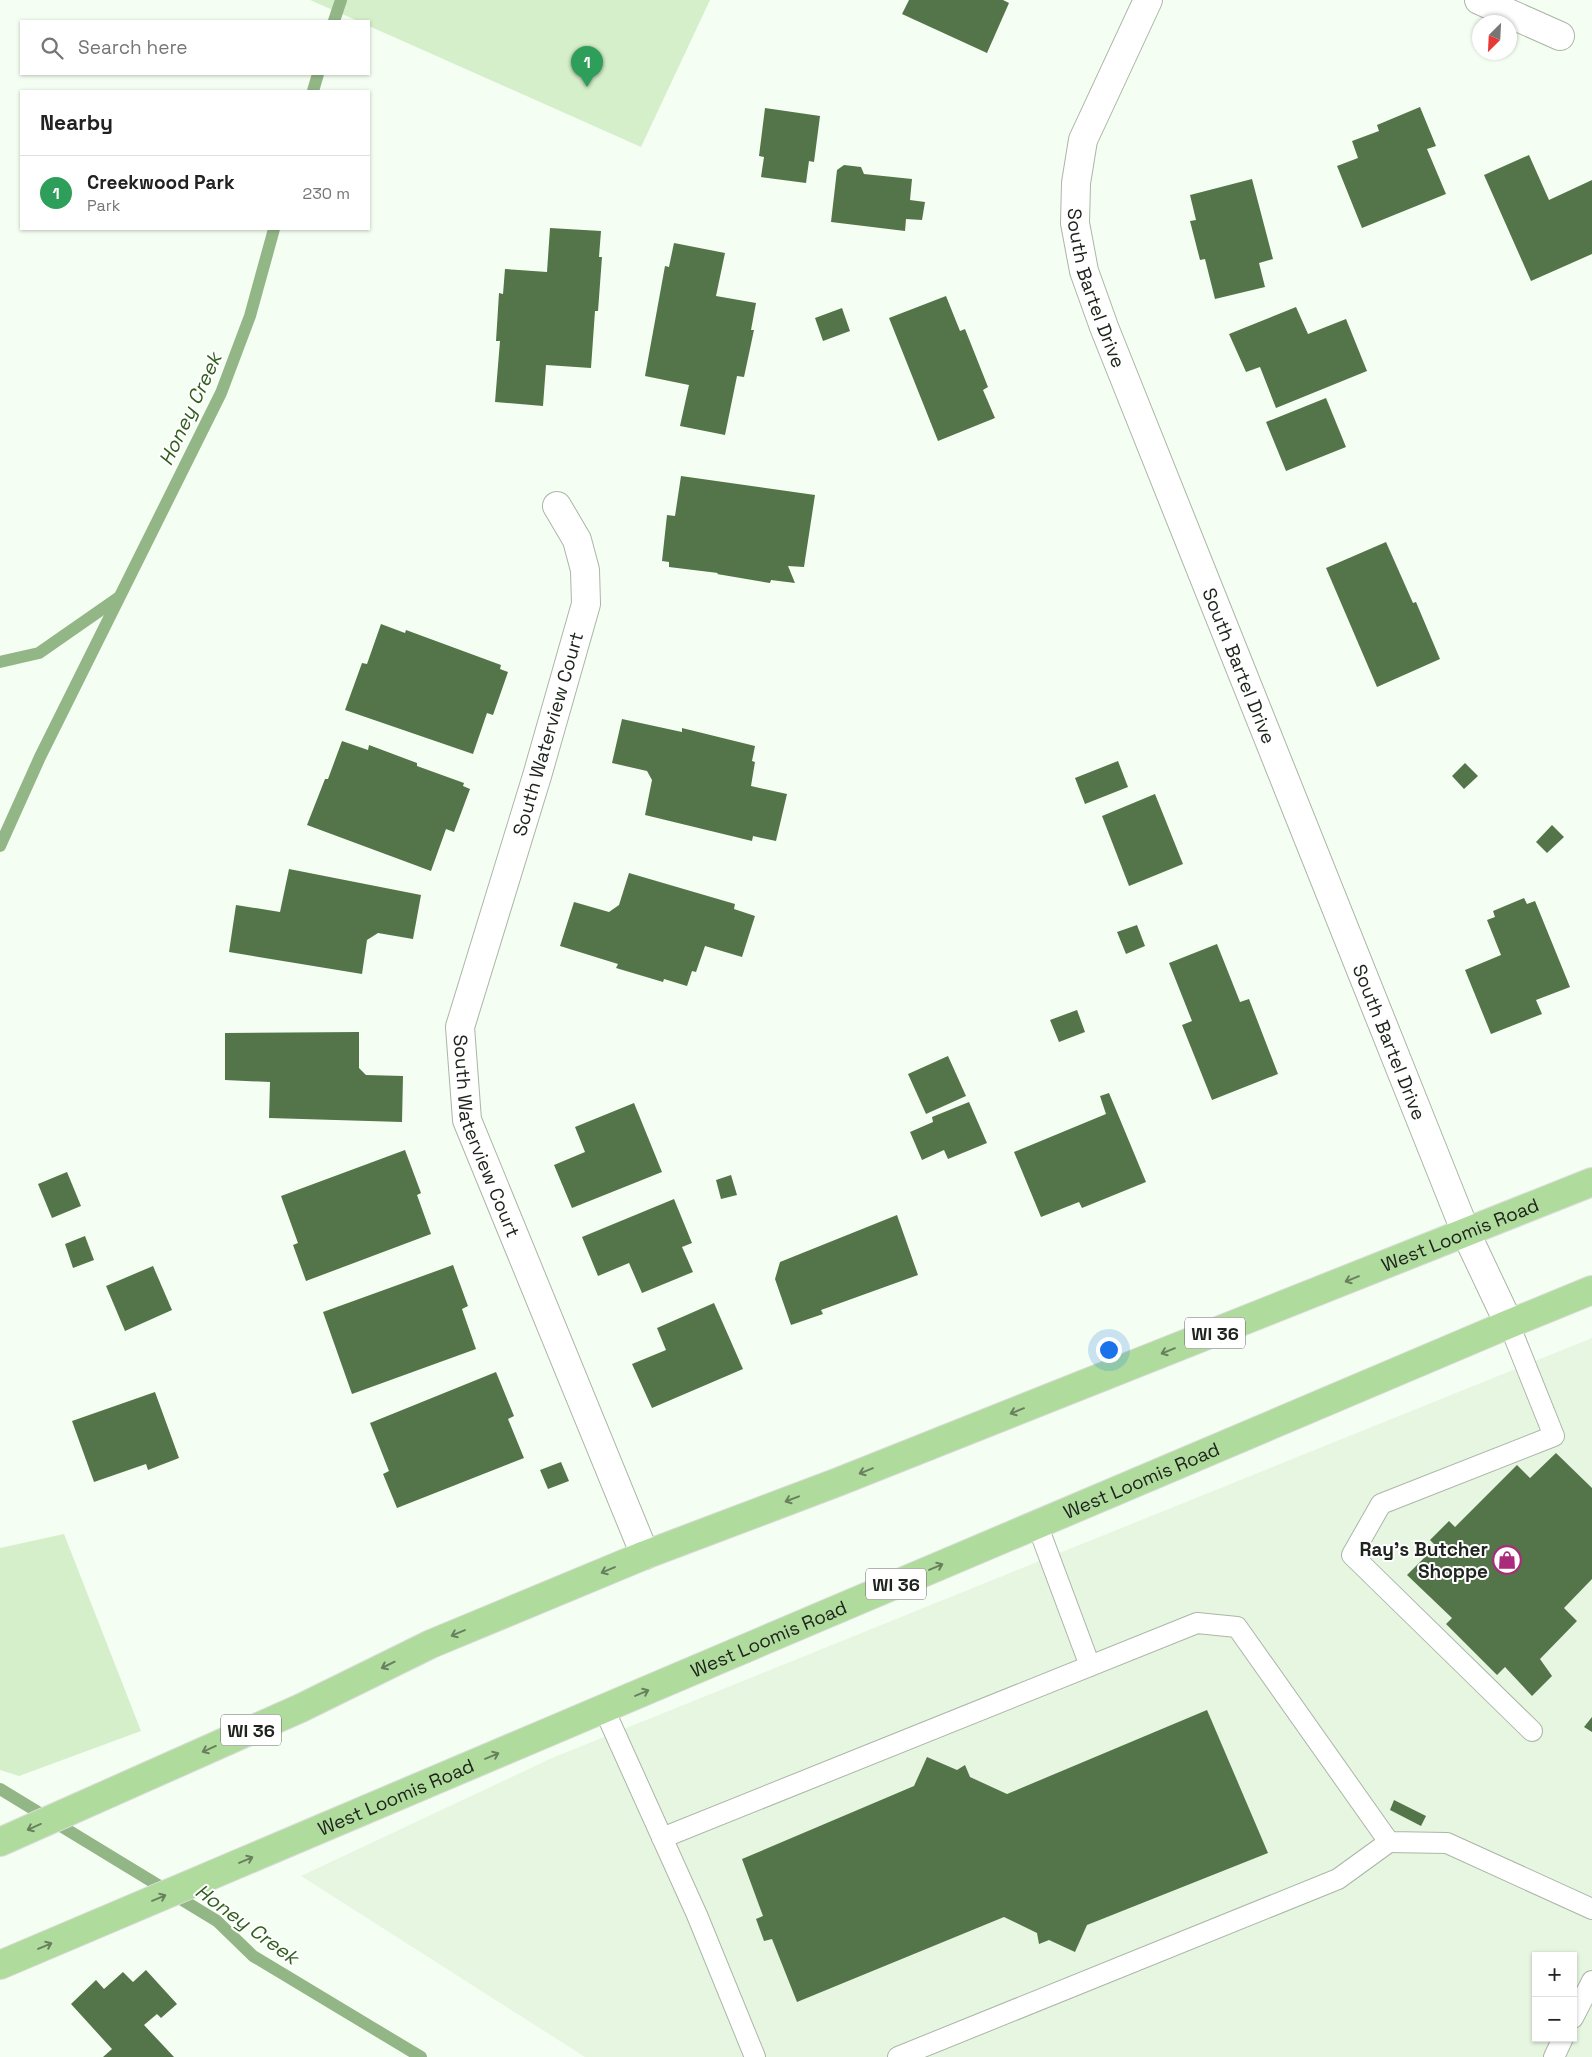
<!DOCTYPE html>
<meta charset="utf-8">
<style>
:root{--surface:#fff;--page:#f2f2f2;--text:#222;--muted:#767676;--line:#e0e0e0;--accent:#db2777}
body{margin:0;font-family:"Space Grotesk",sans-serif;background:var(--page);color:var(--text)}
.controls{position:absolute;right:15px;bottom:15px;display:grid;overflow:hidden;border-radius:0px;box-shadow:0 1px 4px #0004}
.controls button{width:45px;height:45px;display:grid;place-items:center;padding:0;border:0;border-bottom:1px solid var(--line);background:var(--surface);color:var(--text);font:25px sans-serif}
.compass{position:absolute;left:1472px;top:15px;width:45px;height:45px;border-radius:50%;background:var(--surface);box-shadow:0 1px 4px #0004;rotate:204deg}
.you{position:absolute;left:1108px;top:1349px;width:18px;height:18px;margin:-12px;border:4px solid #fff;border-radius:50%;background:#1a73e8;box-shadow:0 0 0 8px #1a73e833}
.badge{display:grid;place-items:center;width:32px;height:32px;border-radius:50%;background:var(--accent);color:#fff;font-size:16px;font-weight:700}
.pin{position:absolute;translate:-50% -41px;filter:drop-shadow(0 1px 2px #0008)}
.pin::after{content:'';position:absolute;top:26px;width:18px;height:15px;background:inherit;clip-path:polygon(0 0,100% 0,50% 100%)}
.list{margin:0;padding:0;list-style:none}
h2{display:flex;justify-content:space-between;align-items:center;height:65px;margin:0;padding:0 20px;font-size:21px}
h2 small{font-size:16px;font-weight:400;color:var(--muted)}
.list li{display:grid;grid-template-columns:32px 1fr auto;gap:15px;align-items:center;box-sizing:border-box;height:75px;padding:0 20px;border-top:1px solid var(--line)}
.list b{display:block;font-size:19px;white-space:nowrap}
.list p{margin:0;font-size:16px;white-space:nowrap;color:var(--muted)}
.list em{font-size:16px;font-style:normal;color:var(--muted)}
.icon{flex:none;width:28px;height:28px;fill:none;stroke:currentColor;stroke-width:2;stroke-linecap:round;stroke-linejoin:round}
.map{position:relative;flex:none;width:1592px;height:2057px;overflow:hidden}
.search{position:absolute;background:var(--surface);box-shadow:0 1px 4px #0004;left:20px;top:20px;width:350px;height:55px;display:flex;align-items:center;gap:12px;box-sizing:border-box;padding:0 18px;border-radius:0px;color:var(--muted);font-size:19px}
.panel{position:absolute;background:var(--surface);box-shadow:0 1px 4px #0004;left:20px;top:90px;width:350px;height:140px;border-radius:0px}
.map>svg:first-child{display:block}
.built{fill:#e6f6e0;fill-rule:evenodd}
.green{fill:#d5efcb}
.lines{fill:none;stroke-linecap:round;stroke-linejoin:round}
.stream{stroke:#93b687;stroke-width:12}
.building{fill:#547549}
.service-casing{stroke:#abb6a7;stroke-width:22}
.minor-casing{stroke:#abb6a7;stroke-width:30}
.primary-casing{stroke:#dbdcdb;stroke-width:30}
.service{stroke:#fff;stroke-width:20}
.minor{stroke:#fff;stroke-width:28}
.primary{stroke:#afdc9d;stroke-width:28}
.oneway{stroke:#68805e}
.labels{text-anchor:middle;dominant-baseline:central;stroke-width:4;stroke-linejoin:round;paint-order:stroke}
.shield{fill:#fff;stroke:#636662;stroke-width:1}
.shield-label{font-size:18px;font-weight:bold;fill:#20241e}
.street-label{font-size:19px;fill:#20241e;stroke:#fff}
.poi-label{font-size:19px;font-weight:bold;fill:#20241e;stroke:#fff;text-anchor:end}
.water-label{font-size:20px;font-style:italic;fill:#315e1e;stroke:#fff}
</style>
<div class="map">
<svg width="1592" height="2057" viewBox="0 0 1592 2057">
<rect width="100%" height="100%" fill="#f5fef2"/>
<path class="built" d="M1592,1338V2057H585L301,1876L552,1758ZM1536,1956H1573V2038H1536Z"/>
<g class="green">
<polygon points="310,0 710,0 641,147 369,26 369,21 358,21"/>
<polygon points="64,1534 141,1731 19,1776 0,1770 0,1548"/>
</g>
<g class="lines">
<g class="stream">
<polyline points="334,21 341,0"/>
<polyline points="313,91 318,74"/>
<polyline points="0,662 39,653 118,598"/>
<polyline points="0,846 40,757 221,393 250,316 274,229"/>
<polyline points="0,1789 217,1921 253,1956 421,2057"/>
</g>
</g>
<g class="building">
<polygon points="909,0 1003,0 1009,3 987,53 902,14"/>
<polygon points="1420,107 1436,146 1427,149 1446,194 1362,228 1337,166 1358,158 1352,141 1379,131 1377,125"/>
<polygon points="765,108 820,116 814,162 809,161 806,183 761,177 764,157 759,156"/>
<polygon points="1529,155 1549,200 1592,180 1592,254 1531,281 1484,175"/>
<polygon points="844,165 861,167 864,174 912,179 910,200 925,202 922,220 906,219 905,231 831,222 837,170"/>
<polygon points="1252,179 1273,259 1259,263 1265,287 1215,299 1205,259 1200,260 1190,221 1196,220 1190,195"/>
<polygon points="550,228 601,231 599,257 602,257 598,311 595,311 591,368 546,365 543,406 495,402 500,341 496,341 499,293 503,294 505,269 547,272"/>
<polygon points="674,243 725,253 716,296 756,303 751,330 754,330 744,377 737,376 725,435 680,426 689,385 645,376 665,266 669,267"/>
<polygon points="946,296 960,331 965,329 988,387 983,390 995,418 938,441 889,318"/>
<polygon points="1296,307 1308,334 1346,319 1367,371 1276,408 1260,367 1246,372 1229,334"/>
<polygon points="842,308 850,331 823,341 815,318"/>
<polygon points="1326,398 1346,447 1286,471 1266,422"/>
<polygon points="681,476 815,495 804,567 788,566 795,583 771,580 770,583 717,574 718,573 669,567 669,562 662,561 667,515 675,516"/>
<polygon points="1386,542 1413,603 1416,602 1440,659 1377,687 1326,568"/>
<polygon points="381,624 405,633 406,630 501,665 500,669 508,672 493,715 487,713 473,754 345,710 362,663 367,664"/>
<polygon points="622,719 682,732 682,728 755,746 752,761 755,762 751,786 787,794 776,841 753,836 752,841 645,815 652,780 647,771 612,763"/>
<polygon points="342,741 368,750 369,745 417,763 417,766 464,783 463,786 470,789 454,832 446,829 431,871 307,825 325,779 328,779"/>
<polygon points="1118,761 1128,787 1085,804 1075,778"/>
<polygon points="1465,763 1478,776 1464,789 1452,776"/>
<polygon points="1155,794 1183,864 1129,886 1102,816"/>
<polygon points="1552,825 1564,837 1547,853 1536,842"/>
<polygon points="289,869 421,895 413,939 378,933 367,940 362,974 229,952 236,905 280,912"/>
<polygon points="629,873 735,904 734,909 755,916 742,957 705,946 696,972 692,971 687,986 664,979 663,982 616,968 618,964 560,946 574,902 609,912 619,905"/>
<polygon points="1524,898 1527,904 1535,901 1570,987 1536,1000 1542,1014 1491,1034 1465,970 1501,955 1487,920 1495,917 1493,911"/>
<polygon points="1137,925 1145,946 1126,954 1117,932"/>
<polygon points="1217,944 1240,1002 1249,999 1278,1074 1212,1100 1182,1025 1192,1021 1169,963"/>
<polygon points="1077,1010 1085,1032 1059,1042 1050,1020"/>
<polygon points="359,1032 359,1068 366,1075 403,1076 402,1122 269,1118 270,1082 225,1080 225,1033"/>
<polygon points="948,1056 966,1096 926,1114 908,1074"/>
<polygon points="1109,1093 1146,1182 1082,1208 1079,1202 1041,1217 1014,1152 1106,1114 1100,1096"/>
<polygon points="969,1102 987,1143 948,1159 944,1150 922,1160 910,1132 933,1122 932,1117"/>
<polygon points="634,1103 662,1172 572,1208 554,1165 585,1152 575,1127"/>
<polygon points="405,1150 421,1193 417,1195 431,1234 306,1281 293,1245 298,1243 281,1196"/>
<polygon points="67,1172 81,1206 52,1218 38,1184"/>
<polygon points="731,1175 737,1195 721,1199 716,1180"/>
<polygon points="674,1199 692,1243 682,1247 693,1272 642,1293 629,1263 598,1276 582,1237"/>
<polygon points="897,1215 918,1275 821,1310 823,1314 791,1325 775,1279 780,1262"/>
<polygon points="85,1236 94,1260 73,1268 65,1244"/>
<polygon points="453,1265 468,1306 462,1309 476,1349 352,1394 323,1312"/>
<polygon points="153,1266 172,1310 125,1331 106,1286"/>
<polygon points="714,1303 743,1369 652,1408 632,1364 666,1350 657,1328"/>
<polygon points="496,1372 514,1416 508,1419 524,1458 397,1508 383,1474 389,1471 370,1423"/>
<polygon points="155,1392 179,1458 148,1470 146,1464 94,1482 72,1421"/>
<polygon points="1556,1453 1592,1488 1592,1579 1564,1608 1577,1621 1540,1659 1552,1676 1532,1696 1505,1667 1497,1675 1446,1624 1452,1618 1407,1575 1436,1546 1430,1540 1449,1521 1455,1527 1517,1465 1530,1478"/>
<polygon points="561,1462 569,1481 548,1489 540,1470"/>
<polygon points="1207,1710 1268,1853 1087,1925 1075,1952 1049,1940 1039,1944 1037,1933 1004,1917 797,2002 772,1939 764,1941 756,1919 763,1916 742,1859 914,1786 927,1757 957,1770 965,1765 970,1777 1007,1794"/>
<polygon points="1592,1717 1592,1732 1584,1727"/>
<polygon points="1394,1800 1426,1816 1421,1826 1390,1810"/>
<polygon points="146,1970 177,2004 161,2018 157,2014 144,2025 174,2057 103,2057 112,2049 71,2004 96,1980 104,1989 123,1972 133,1982"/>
</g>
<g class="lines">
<defs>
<g id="service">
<polyline points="1509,1324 1554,1436 1381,1504 1352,1555 1532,1731"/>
<polyline points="1037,1524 1090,1666"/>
<polyline points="604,1709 697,1915 755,2057"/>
<polyline points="662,1838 1197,1623 1237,1627 1389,1842 1447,1843 1592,1909"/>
<polyline points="1573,2018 1592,1981"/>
<polyline points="898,2057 1338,1879 1389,1842"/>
<polyline points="1554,2057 1563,2038"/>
</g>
<g id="minor">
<path id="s1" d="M1148,0L1083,140L1076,183L1075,223L1084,271L1104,327L1466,1233L1509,1324"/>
<polyline points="1479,0 1560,36"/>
<path id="s2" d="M557,506L577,540L585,570L586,604L537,776L460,1027L467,1120L645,1555"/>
</g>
<g id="primary">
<path id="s3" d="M0,1842L301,1708L431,1644L645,1555L838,1482L1592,1182"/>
<path id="s4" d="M0,1965L1509,1324L1592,1290"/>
</g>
</defs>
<use href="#service" class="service-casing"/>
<use href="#minor" class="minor-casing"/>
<use href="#primary" class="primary-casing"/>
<use href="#service" class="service"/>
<use href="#minor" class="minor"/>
<use href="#primary" class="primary"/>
</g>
<defs><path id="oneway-shaft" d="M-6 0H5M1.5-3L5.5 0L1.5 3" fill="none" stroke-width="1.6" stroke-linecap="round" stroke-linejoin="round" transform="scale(1.25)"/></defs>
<g class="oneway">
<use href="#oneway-shaft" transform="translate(1352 1279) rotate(158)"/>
<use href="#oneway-shaft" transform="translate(1168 1351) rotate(158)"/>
<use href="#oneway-shaft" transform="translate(1017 1411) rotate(158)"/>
<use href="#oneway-shaft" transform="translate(866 1471) rotate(158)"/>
<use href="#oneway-shaft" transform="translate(792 1499) rotate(159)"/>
<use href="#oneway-shaft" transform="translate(936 1567) rotate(-23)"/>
<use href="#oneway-shaft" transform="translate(608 1570) rotate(157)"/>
<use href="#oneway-shaft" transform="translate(458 1633) rotate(157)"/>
<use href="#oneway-shaft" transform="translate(388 1665) rotate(154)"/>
<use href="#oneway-shaft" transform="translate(642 1693) rotate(-23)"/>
<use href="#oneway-shaft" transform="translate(209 1749) rotate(156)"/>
<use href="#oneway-shaft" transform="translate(492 1756) rotate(-23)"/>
<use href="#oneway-shaft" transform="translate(34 1827) rotate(156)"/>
<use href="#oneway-shaft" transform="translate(246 1860) rotate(-23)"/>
<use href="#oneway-shaft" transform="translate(159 1898) rotate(-23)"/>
<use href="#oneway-shaft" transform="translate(45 1946) rotate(-23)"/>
</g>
<defs>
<symbol id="shop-ring" viewBox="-11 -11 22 22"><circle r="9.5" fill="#fff" stroke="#aa2b79" stroke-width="1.5"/><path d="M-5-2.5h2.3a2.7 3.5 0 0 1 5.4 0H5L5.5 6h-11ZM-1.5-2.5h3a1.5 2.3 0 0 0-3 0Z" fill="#aa2b79"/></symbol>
</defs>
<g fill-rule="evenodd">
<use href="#shop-ring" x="1491" y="1544" width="32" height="32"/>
</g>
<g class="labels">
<g class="shield">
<rect x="1185" y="1317.5" width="60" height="31" rx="4"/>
<rect x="866" y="1568.5" width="60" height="31" rx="4"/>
<rect x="221" y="1714.5" width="60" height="31" rx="4"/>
</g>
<g class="shield-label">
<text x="1215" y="1333">WI 36</text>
<text x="896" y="1584">WI 36</text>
<text x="251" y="1730">WI 36</text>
</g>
<g class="street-label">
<text stroke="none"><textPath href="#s1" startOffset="306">South Bartel Drive</textPath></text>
<text stroke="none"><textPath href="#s1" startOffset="711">South Bartel Drive</textPath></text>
<text transform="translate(548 734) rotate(-74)">South Waterview Court</text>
<text stroke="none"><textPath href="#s1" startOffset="1116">South Bartel Drive</textPath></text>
<text stroke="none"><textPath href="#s2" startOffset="659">South Waterview Court</textPath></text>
<text stroke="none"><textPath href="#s3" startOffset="1582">West Loomis Road</textPath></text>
<text stroke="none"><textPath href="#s4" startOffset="1240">West Loomis Road</textPath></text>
<text stroke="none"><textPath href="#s4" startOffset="835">West Loomis Road</textPath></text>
<text stroke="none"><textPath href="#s4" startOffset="430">West Loomis Road</textPath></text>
</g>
<g class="poi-label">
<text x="1488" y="1549">Ray's Butcher<tspan x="1488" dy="22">Shoppe</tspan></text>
</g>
<g class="water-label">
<text transform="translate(190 409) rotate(-65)">Honey Creek</text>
<text transform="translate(247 1924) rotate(36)">Honey Creek</text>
</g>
</g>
</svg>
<div class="controls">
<button>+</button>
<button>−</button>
</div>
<svg class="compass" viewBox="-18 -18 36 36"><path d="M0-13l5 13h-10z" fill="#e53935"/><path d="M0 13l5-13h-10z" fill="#767676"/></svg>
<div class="you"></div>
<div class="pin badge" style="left:587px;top:87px;background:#2e9e5b">1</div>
<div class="search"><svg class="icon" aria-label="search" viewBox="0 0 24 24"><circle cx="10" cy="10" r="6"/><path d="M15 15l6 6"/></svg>Search here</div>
<section class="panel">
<h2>Nearby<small></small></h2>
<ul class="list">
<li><span class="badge" style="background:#2e9e5b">1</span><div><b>Creekwood Park</b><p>Park</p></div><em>230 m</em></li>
</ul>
</section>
</div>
